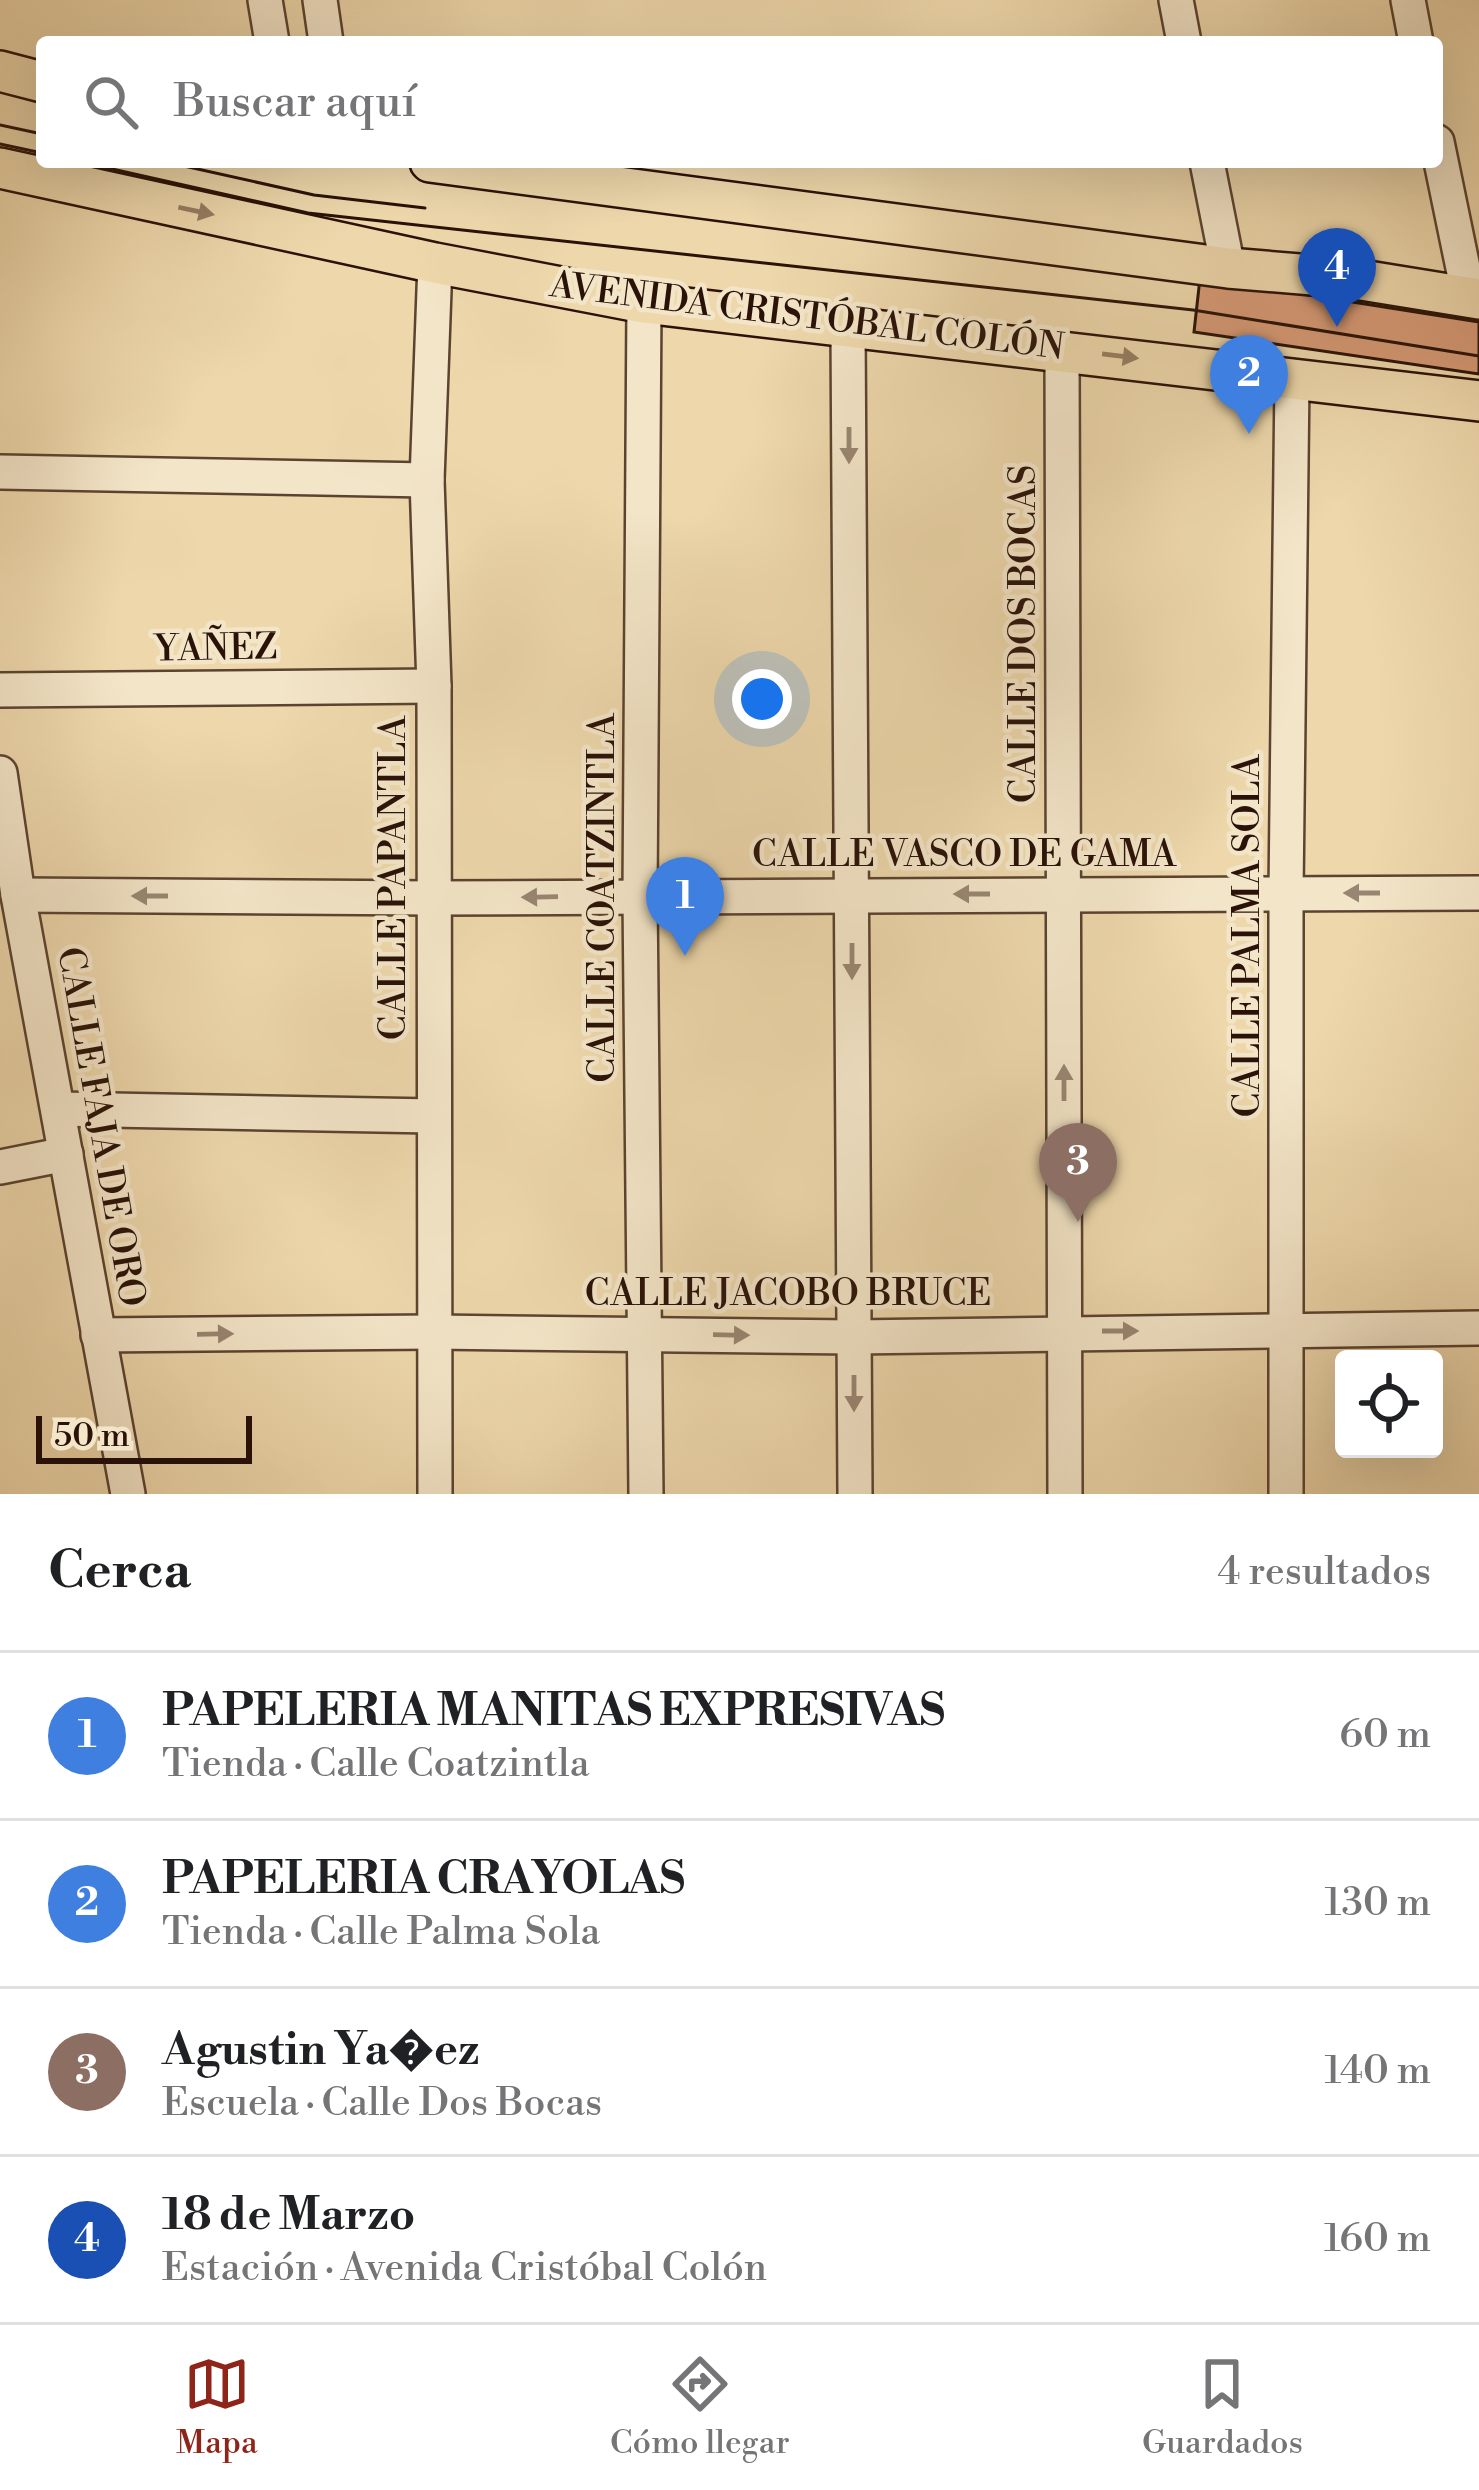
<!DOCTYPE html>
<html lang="es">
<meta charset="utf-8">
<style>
:root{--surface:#fff;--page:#f6f6f6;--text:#202124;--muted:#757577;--line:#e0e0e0;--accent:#8f2418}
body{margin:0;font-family:"Libre Bodoni",serif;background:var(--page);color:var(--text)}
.controls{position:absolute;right:36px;bottom:36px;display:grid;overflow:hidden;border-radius:12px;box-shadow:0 12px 48px #0002}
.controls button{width:108px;height:108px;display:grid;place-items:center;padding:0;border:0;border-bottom:3px solid var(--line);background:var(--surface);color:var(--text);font:60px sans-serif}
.scale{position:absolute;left:36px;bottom:30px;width:216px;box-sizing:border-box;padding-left:12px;border:6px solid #2a1208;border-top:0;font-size:33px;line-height:42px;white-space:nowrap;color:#2a1208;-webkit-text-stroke:9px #f3e5c8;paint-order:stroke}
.you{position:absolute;left:762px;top:699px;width:42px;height:42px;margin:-30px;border:9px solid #fff;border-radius:50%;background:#1a73e8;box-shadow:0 0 0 18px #1a73e833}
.badge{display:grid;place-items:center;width:78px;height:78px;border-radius:50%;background:var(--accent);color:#fff;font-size:39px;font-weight:700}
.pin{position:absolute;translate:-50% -99px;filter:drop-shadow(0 3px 6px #0008)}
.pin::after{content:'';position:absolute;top:63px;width:42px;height:36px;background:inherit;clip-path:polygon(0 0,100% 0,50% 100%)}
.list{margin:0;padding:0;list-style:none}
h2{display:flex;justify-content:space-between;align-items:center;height:156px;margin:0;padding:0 48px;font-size:51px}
h2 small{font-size:39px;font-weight:400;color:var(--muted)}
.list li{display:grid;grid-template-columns:78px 1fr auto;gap:36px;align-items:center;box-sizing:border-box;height:168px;padding:0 48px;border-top:3px solid var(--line)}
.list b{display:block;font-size:45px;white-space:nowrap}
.list p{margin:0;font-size:39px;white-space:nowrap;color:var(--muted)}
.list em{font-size:39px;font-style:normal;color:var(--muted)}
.icon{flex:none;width:66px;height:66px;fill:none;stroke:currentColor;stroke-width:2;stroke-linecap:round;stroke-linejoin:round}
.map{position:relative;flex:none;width:1479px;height:1494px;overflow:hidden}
.search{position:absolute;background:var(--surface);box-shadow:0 12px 48px #0002;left:36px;right:36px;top:36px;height:132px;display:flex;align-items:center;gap:30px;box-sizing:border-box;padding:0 42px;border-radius:12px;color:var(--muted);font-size:45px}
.sheet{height:828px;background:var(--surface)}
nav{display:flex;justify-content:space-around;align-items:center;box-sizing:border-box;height:168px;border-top:3px solid var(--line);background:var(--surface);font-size:33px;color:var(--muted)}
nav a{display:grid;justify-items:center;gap:6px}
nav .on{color:var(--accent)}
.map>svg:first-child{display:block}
.building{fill:#d59975;stroke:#2a1208;stroke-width:3}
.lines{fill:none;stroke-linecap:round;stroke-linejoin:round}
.minor-casing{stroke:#5b4331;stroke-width:38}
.major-casing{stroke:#2a1208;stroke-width:44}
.minor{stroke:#f3e5c8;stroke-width:33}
.major{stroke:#edd7ab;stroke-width:39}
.tram{stroke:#2a1208;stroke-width:3}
.oneway{fill:#957e62}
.oneway2{fill:#998672}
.labels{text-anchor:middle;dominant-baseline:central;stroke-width:9;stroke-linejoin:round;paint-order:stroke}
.street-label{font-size:36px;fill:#2a1208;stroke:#f3e5c8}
</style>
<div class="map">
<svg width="1479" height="1494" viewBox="0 0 1479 1494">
<rect width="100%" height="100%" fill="#edd7ab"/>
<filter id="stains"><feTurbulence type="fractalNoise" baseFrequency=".00167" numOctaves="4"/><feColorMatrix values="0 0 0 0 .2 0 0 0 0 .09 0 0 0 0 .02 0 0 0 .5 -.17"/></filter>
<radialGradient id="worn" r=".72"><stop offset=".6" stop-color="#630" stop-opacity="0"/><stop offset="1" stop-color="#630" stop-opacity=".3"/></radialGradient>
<polygon class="building" points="1200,278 1479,322 1479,374 1194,332"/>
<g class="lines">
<defs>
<g id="minor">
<polyline points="265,0 272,42"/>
<polyline points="320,0 326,42"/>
<polyline points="1176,0 1184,42"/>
<polyline points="1408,0 1416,42"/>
<polyline points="1437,142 1469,297"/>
<polyline points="1207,162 1228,268"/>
<polyline points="435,263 427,480 434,686 435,1494"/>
<polyline points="644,303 640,896 646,1494"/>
<polyline points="848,328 855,1494"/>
<polyline points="1062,349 1065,1494"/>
<polyline points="0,472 427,480"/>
<polyline points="0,690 434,686"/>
<polyline points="0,773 18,895 128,1494"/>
<polyline points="18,895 434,898 1479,893"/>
<polyline points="58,1109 433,1116"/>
<polyline points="0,1167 66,1154"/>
<polyline points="98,1335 434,1332 854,1337 1479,1328"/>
<polyline points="1286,1494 1286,892 1292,378"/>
</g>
<g id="major">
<polyline points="0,71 42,82"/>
<polyline points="430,162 1228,268 1349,278 1479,299"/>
<polyline points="0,168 435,263 644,303 1479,401"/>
</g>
</defs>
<use href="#minor" class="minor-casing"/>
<use href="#major" class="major-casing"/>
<use href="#minor" class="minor"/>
<use href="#major" class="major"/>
<g class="tram">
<polyline points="0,125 42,134"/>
<polyline points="0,144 42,153"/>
<polyline points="81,162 308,213 1193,310 1479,356"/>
<polyline points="166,162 314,195 425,208"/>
</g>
</g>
<defs><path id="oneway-solid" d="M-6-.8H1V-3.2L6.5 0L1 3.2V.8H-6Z" transform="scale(3)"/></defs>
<g class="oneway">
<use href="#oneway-solid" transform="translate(196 211) rotate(12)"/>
<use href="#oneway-solid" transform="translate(1120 356) rotate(7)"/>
</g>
<g class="oneway2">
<use href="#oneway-solid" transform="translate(849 445) rotate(90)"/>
<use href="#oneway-solid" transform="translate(1362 893) rotate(-180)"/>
<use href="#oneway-solid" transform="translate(972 894) rotate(180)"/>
<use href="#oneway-solid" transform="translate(150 896) rotate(-180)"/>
<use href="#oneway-solid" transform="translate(540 897) rotate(179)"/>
<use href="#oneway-solid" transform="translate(852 961) rotate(90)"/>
<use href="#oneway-solid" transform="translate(1064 1083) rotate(-90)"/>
<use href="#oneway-solid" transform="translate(1120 1331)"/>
<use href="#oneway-solid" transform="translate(215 1334) rotate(-1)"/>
<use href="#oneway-solid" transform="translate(731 1335) rotate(1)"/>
<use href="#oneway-solid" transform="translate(854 1393) rotate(90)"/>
</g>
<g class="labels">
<g class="street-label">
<text transform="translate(807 317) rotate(7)">AVENIDA CRISTÓBAL COLÓN</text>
<text transform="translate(1024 634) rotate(-90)">CALLE DOS BOCAS</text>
<text transform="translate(216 649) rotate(-1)">YAÑEZ</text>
<text x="964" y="855">CALLE VASCO DE GAMA</text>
<text transform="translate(394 878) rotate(-90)">CALLE PAPANTLA</text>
<text transform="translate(603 898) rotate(-90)">CALLE COATZINTLA</text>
<text transform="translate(1248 936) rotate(-90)">CALLE PALMA SOLA</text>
<text transform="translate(100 1127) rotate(80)">CALLE FAJA DE ORO</text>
<text x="788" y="1294">CALLE JACOBO BRUCE</text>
</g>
</g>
<rect width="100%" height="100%" filter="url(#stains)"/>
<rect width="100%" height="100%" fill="url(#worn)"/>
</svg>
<div class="controls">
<button><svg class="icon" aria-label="locate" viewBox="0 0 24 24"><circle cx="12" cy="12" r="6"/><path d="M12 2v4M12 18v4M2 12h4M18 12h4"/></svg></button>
</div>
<div class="scale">50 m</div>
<div class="you"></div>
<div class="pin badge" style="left:685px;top:956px;background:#3f7fe0">1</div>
<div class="pin badge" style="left:1249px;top:434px;background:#3f7fe0">2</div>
<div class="pin badge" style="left:1078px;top:1222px;background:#8d6e63">3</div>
<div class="pin badge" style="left:1337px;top:327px;background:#1a4fb4">4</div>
<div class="search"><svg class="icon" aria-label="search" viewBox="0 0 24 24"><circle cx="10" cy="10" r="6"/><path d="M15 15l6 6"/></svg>Buscar aquí</div>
</div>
<section class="sheet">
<h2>Cerca<small>4 resultados</small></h2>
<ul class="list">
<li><span class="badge" style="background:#3f7fe0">1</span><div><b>PAPELERIA MANITAS EXPRESIVAS</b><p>Tienda · Calle Coatzintla</p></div><em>60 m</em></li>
<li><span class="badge" style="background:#3f7fe0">2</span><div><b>PAPELERIA CRAYOLAS</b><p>Tienda · Calle Palma Sola</p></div><em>130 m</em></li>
<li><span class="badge" style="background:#8d6e63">3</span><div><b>Agustin Ya�ez</b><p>Escuela · Calle Dos Bocas</p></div><em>140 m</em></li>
<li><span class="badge" style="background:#1a4fb4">4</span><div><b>18 de Marzo</b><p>Estación · Avenida Cristóbal Colón</p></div><em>160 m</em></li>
</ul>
</section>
<nav>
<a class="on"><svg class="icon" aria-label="map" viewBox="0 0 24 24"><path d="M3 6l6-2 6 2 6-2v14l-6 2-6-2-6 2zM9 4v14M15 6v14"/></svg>Mapa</a>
<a><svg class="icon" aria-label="directions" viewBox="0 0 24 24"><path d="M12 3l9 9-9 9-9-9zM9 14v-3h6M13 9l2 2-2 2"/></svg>Cómo llegar</a>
<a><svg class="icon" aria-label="saved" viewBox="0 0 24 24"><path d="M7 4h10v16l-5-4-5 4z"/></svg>Guardados</a>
</nav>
